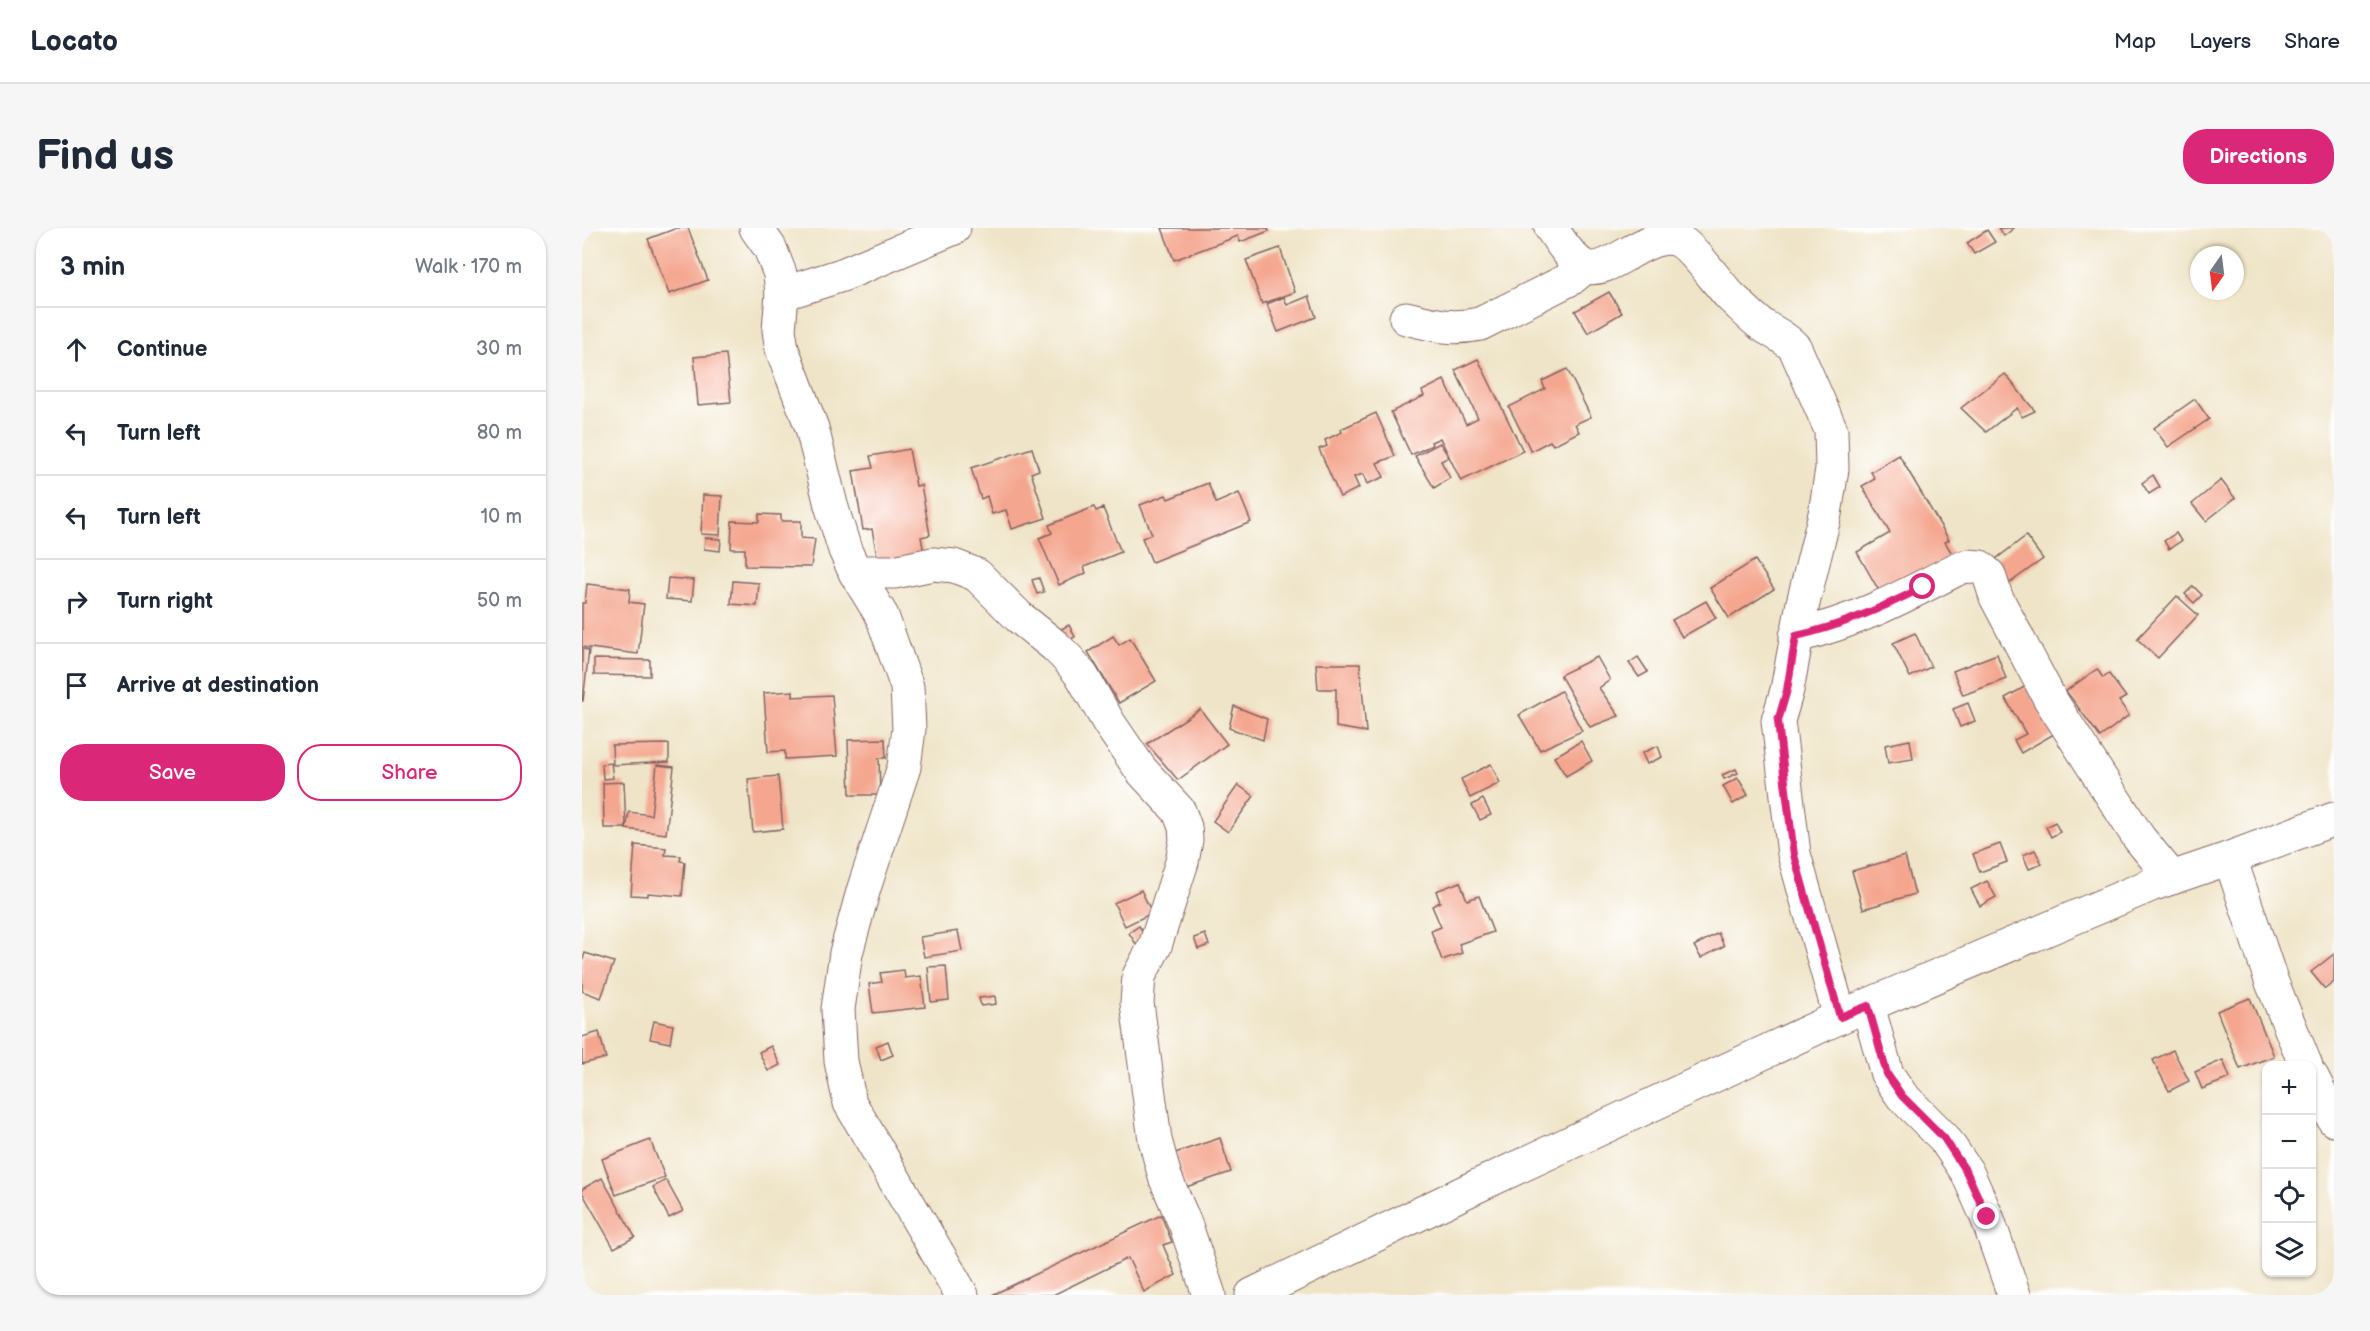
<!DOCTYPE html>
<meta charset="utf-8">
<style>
:root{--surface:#fff;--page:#f6f6f7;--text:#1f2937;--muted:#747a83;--line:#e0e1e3;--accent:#db2777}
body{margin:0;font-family:"Balsamiq Sans",sans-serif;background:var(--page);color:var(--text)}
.controls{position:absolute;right:18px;bottom:18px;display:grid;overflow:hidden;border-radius:12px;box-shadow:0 2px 4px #0004}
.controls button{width:54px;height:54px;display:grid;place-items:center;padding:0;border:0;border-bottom:2px solid var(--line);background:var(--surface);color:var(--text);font:30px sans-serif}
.compass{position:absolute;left:1608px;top:18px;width:54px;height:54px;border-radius:50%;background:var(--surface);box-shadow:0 2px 4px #0004;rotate:194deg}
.stop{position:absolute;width:18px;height:18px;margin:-14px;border:4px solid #db2777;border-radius:50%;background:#fff}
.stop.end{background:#db2777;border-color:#fff;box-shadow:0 2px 6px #0008}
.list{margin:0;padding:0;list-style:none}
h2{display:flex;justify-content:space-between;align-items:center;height:78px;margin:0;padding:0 24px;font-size:26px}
h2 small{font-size:20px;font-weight:400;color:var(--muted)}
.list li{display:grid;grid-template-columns:39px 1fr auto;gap:18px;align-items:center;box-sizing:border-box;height:84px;padding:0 24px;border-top:2px solid var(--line)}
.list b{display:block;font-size:22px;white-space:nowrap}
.list em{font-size:20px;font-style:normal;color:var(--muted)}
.actions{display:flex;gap:12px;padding:18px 24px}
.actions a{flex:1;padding:14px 0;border:2px solid var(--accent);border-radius:24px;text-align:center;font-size:21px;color:var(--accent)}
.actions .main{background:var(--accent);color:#fff}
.icon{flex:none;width:33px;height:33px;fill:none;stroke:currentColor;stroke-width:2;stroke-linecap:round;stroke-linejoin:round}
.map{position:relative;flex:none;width:1752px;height:1067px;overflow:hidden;border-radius:24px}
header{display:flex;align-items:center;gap:36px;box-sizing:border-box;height:84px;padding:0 30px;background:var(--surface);border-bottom:2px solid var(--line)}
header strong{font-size:28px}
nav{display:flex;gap:33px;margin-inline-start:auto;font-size:21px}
.intro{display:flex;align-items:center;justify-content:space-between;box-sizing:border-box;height:144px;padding:0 36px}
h1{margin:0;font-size:42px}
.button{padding:15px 27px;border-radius:24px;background:var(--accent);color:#fff;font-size:21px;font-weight:700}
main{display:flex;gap:36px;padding:0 36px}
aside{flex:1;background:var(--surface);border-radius:24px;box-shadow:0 2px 4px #0004}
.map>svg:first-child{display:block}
.building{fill:#f4a68e}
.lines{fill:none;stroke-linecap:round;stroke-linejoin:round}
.minor-casing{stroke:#846462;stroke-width:35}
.minor{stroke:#fff;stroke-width:33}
.route{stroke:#db2777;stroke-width:8}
</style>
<header>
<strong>Locato</strong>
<nav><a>Map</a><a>Layers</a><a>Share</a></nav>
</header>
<div class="intro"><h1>Find us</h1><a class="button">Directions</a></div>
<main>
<aside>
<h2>3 min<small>Walk · 170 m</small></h2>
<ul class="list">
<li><svg class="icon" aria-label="ahead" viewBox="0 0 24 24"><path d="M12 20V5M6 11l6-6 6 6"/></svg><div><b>Continue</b></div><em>30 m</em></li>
<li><svg class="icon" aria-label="left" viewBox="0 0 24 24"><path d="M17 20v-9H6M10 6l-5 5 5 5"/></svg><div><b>Turn left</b></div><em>80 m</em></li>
<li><svg class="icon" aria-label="left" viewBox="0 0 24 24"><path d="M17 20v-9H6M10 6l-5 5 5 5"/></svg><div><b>Turn left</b></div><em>10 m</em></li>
<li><svg class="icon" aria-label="right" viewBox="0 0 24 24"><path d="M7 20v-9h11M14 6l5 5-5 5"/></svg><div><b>Turn right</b></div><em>50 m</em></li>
<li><svg class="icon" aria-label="arrive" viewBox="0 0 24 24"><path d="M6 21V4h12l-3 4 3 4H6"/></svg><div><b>Arrive at destination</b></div></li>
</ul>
<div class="actions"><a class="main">Save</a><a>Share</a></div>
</aside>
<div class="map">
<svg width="1752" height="1067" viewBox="0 0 1752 1067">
<rect width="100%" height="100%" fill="#fff"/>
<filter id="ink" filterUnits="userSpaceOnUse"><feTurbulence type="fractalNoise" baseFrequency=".0167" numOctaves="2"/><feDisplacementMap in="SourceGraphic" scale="12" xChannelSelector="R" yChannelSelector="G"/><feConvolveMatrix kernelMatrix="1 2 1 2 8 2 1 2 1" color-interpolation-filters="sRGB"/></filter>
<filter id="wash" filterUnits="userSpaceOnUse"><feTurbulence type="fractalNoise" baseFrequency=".008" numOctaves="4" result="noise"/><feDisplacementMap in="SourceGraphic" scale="24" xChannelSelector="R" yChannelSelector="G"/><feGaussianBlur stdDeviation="1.35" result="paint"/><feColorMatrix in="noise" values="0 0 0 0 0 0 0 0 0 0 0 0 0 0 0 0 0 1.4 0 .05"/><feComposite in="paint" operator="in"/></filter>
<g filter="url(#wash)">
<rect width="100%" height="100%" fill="#efe4c7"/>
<g id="blocks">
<g class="building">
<polygon points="95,0 106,0 126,52 87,66 66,11"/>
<polygon points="580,0 686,0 687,3 658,14 656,8 592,32"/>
<polygon points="1416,0 1432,0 1422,8"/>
<polygon points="1405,2 1413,14 1392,26 1385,15"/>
<polygon points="698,20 713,64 680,76 664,32"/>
<polygon points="1027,64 1040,85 1006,105 993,83"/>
<polygon points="727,68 734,89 696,104 685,76 702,69 705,77"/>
<polygon points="144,126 149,174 116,177 112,129"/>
<polygon points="896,131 941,223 879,253 858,210 849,214 850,217 829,227 809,184 842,168 840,163 862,152 884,196 896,190 873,142"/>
<polygon points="985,141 1009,189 993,196 997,204 971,217 968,213 949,223 927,179 963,161 960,153"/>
<polygon points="1423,146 1453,183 1440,189 1435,180 1404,204 1379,180"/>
<polygon points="1613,171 1627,191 1586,219 1572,200"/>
<polygon points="794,185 813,228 795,235 802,249 785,256 781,246 772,249 777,260 758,269 737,221 745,218 743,212 760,204 759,201"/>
<polygon points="858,215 867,229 859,233 868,250 852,260 833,228"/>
<polygon points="450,220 457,242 449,245 464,290 430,301 424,282 410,286 405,268 399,271 389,240"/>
<polygon points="327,221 334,258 339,257 348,307 339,309 343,330 297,338 290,301 281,302 271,243 291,240 288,228"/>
<polygon points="1317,227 1367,312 1363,314 1371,327 1300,368 1275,324 1308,305 1280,258 1293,251 1289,244"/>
<polygon points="1571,247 1578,259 1567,266 1560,255"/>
<polygon points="1639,252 1653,270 1624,293 1610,276"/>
<polygon points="626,255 634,275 657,265 669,294 570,334 560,310 570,306 558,277 584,267 586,271"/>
<polygon points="121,267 140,268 138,307 119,306"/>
<polygon points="512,279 514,283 521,280 539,324 502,339 504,345 477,357 457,310 470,305 467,297"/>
<polygon points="177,286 199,287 199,293 219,293 219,310 233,311 229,339 163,338 163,321 149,321 150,293 177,294"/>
<polygon points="1594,305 1599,313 1587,321 1582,313"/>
<polygon points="1444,308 1461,331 1422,359 1406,337"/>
<polygon points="123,310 139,311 138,323 122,321"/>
<polygon points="1173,332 1192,361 1147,390 1128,360"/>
<polygon points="86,350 112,352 110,373 84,371"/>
<polygon points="457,350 462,364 455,366 450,352"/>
<polygon points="151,353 177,355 175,378 149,376"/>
<polygon points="5,356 48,361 47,374 62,376 56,426 0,419 0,375 3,375"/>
<polygon points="1611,358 1620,367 1612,375 1603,366"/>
<polygon points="1595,368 1616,387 1576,430 1555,411"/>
<polygon points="1124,373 1134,390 1100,409 1090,392"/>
<polygon points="487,397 493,409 481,415 475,403"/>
<polygon points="1333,405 1349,439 1328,449 1311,415"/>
<polygon points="531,408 537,417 548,410 574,453 537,475 506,424"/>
<polygon points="0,421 7,422 1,473 0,473"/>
<polygon points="1415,426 1424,451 1381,467 1371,443"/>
<polygon points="1015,429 1028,452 1017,460 1037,488 1008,499 978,447"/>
<polygon points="1056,429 1066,444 1057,449 1047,435"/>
<polygon points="12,431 68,432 68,448 12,447"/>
<polygon points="734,436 778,436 784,504 754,499 754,461 736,461"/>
<polygon points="1515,441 1521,450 1527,446 1544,469 1537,473 1547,487 1518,509 1484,463"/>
<polygon points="1444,458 1472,506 1439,525 1432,512 1444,506 1423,470"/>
<polygon points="211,463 211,469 250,467 255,528 203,531 203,523 186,524 182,465"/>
<polygon points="979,463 1000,503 958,522 937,487"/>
<polygon points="1386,475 1393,493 1378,499 1371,481"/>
<polygon points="652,478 685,491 681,512 647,500"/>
<polygon points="618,481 645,516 596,552 565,516"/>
<polygon points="303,511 304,530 297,530 298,567 268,567 266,512"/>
<polygon points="1328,512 1331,531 1306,535 1303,517"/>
<polygon points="999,513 1010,533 984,548 972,529"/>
<polygon points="87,516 87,534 31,537 30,517"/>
<polygon points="1076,518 1080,529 1065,536 1060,525"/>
<polygon points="29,535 31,550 21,551 20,536"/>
<polygon points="909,536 918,555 888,570 879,551"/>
<polygon points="75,537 92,539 84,606 44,601 47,584 69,587"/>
<polygon points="1154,541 1156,545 1142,551 1140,547"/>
<polygon points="196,548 201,601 171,604 166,551"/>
<polygon points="1156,550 1166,567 1151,576 1141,558"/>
<polygon points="42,554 44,600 22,600 21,555"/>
<polygon points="656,557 672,568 646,604 631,593"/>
<polygon points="901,571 909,587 898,592 890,577"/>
<polygon points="1473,594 1478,604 1469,609 1464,599"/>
<polygon points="1418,616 1425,634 1398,644 1391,626"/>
<polygon points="53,617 84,620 83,627 99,628 98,633 103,634 100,668 66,665 66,668 49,667"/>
<polygon points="1453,622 1460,636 1447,641 1441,627"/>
<polygon points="1323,628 1333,666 1281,681 1270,643"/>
<polygon points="1405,653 1414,669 1398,678 1389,661"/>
<polygon points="878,654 885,672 897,668 911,704 877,716 880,725 860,732 849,703 859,699 850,678 858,674 854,663"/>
<polygon points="559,662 570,685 543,698 532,675"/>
<polygon points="557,698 565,710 554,716 547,705"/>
<polygon points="376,703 380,723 342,729 338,709"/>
<polygon points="1136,705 1142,718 1119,730 1112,718"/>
<polygon points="623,706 627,717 616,721 612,710"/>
<polygon points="3,725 32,734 19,770 0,763 0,734"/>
<polygon points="1752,726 1752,754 1743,761 1729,744"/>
<polygon points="364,738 367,772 349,774 346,739"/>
<polygon points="322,742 323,750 339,748 343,779 291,785 287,756 300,754 298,745"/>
<polygon points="413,768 414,776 399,778 397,770"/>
<polygon points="1668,770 1692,828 1658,841 1635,783"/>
<polygon points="72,793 91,797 88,815 68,811"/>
<polygon points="17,804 24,830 0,836 0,809"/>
<polygon points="306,813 311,827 299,832 294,818"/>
<polygon points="189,818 198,837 186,843 177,824"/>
<polygon points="1591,822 1607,853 1587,863 1571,832"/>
<polygon points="1641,832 1648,850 1620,861 1613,844"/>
<polygon points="638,910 649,944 604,959 593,925"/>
<polygon points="68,912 83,949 34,967 20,931"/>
<polygon points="20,950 53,1009 32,1020 0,964 0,961"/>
<polygon points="84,952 101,983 87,990 71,959"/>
<polygon points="579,987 590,1014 581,1017 594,1047 562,1064 546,1030 471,1067 410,1067"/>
</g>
</g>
</g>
<g filter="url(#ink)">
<use href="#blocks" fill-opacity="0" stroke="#846462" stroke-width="1.5"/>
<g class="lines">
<defs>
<g id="minor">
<polyline points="174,0 188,20 198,46 200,66 197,102 200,121 230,200 249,277 263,322 273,344 300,388 325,459 327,501 322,539 282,660 264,725 256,781 259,833 268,875 380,1067"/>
<path d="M969,0C978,12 988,31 1002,38C1027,50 1065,0 1096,12C1111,19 1136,56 1149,69C1159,78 1169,89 1180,97C1192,105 1203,109 1213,120L1249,202L1250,241L1243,286L1221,375L1205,462L1196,493L1212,626L1258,789"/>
<polyline points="200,66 260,47 372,0"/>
<path d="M824,90C852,97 869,102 898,96L990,50L1003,39"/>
<polyline points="273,344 312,344 351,336 372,338 395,347 437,389 473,418 487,432 500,448 527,495 559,542 597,583 603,599 604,612 600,634 573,718 557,748 555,775 573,912 583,949 604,998 627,1067"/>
<path d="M1214,408C1274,394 1323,368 1377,340L1386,338L1398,339L1407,347L1414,369L1468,471L1557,610L1590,650"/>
<polyline points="1648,630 1689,752 1724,838"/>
<polyline points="1286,778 1305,846 1320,868 1362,910 1385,944 1405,989 1432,1067"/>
<polyline points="1730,849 1752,892"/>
<polyline points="670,1067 893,959 1258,789 1569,657 1648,630 1752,591"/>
</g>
</defs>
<use href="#minor" class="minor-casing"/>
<use href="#minor" class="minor"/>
</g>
</g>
<g class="lines" filter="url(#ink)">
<path class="route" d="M1341,359C1299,381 1259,398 1214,408L1205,462L1196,493L1199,521L1212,627L1258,789L1286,778L1305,846L1320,868L1362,910L1385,945L1405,989"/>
</g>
</svg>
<div class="controls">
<button>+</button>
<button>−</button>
<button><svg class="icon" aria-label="locate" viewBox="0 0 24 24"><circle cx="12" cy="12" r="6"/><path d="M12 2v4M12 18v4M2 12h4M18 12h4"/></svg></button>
<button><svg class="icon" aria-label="layers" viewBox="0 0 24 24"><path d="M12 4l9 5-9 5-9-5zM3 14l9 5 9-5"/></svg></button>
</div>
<svg class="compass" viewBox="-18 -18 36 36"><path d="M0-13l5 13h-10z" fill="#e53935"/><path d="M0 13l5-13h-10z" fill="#747a83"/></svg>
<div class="stop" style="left:1341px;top:359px"></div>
<div class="stop end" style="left:1405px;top:989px"></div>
</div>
</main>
